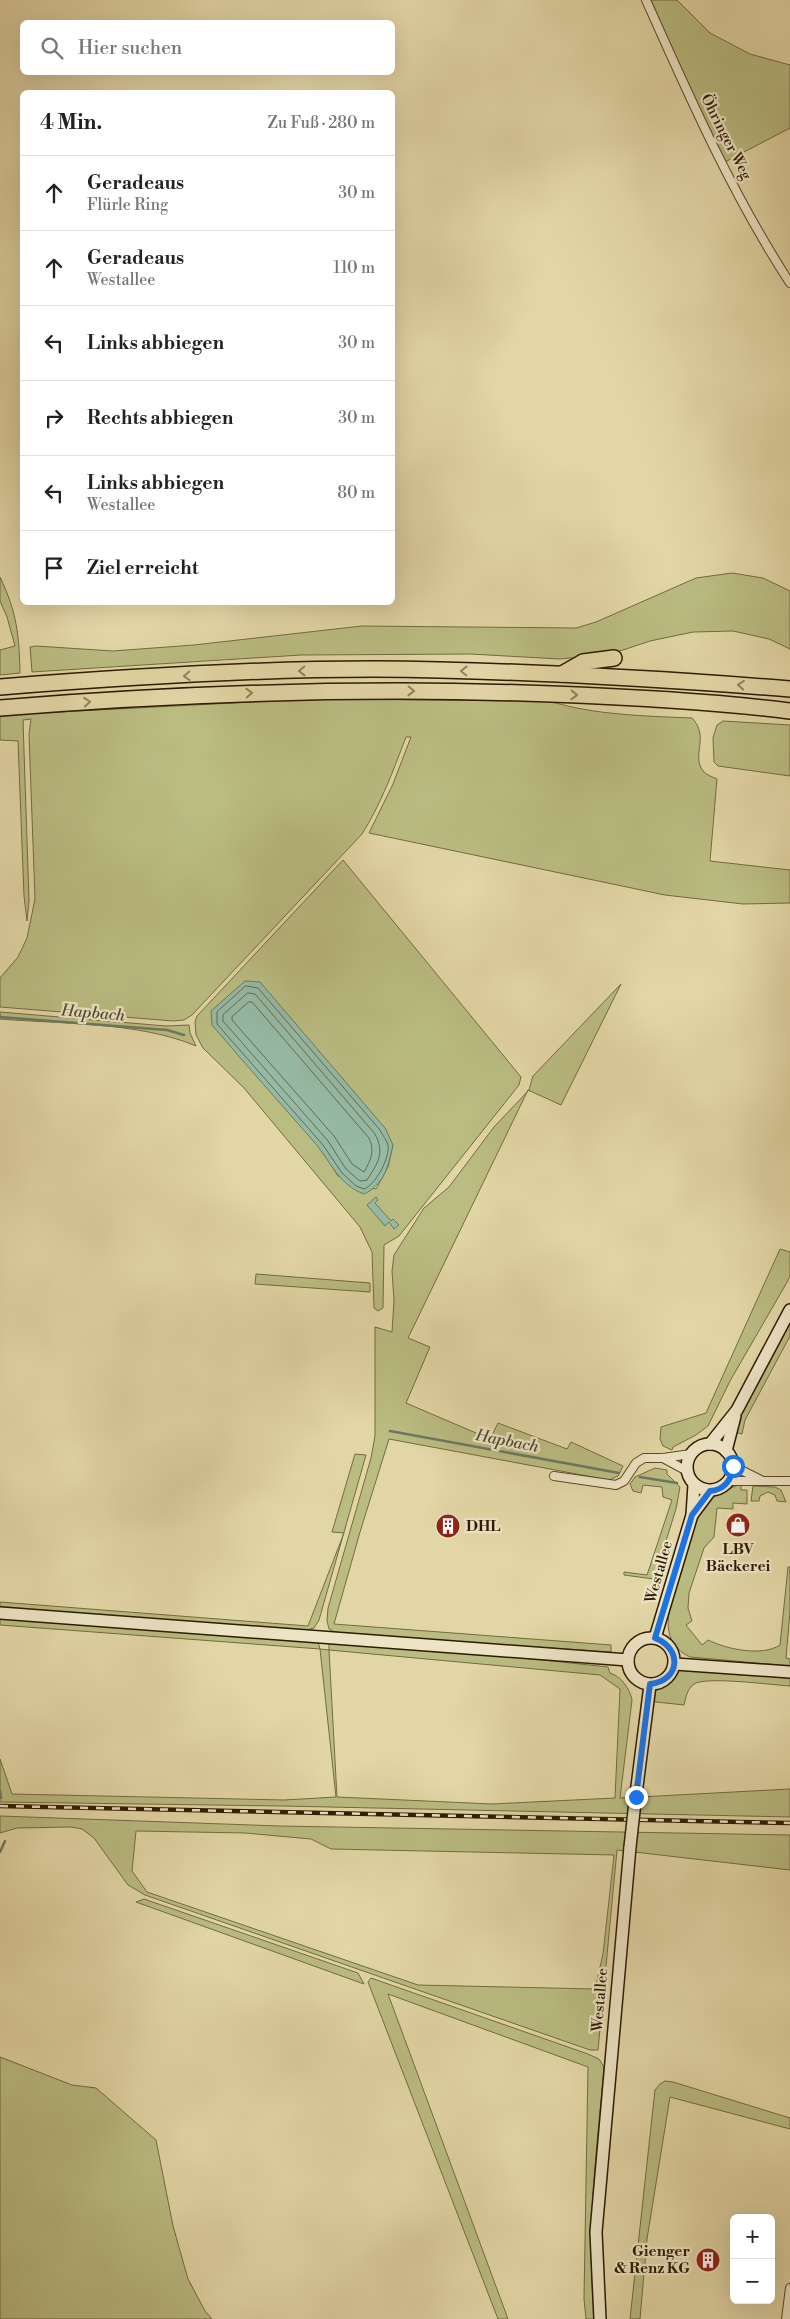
<!DOCTYPE html>
<html lang="de">
<meta charset="utf-8">
<style>
:root{--surface:#fff;--page:#f6f6f6;--text:#222;--muted:#767676;--line:#e0e0e0}
body{margin:0;font-family:"Libre Bodoni",serif;background:var(--page);color:var(--text)}
.controls{position:absolute;right:15px;bottom:15px;display:grid;overflow:hidden;border-radius:8px;box-shadow:0 5px 20px #0002}
.controls button{width:45px;height:45px;display:grid;place-items:center;padding:0;border:0;border-bottom:1px solid var(--line);background:var(--surface);color:var(--text);font:25px sans-serif}
.stop{position:absolute;width:15px;height:15px;margin:-11px;border:4px solid #1a73e8;border-radius:50%;background:#fff}
.stop.end{background:#1a73e8;border-color:#fff;box-shadow:0 1px 5px #0008}
.list{margin:0;padding:0;list-style:none}
h2{display:flex;justify-content:space-between;align-items:center;height:65px;margin:0;padding:0 20px;font-size:21px}
h2 small{font-size:16px;font-weight:400;color:var(--muted)}
.list li{display:grid;grid-template-columns:32px 1fr auto;gap:15px;align-items:center;box-sizing:border-box;height:75px;padding:0 20px;border-top:1px solid var(--line)}
.list b{display:block;font-size:19px;white-space:nowrap}
.list p{margin:0;font-size:16px;white-space:nowrap;color:var(--muted)}
.list em{font-size:16px;font-style:normal;color:var(--muted)}
.icon{flex:none;width:28px;height:28px;fill:none;stroke:currentColor;stroke-width:2;stroke-linecap:round;stroke-linejoin:round}
.map{position:relative;flex:none;width:790px;height:2319px;overflow:hidden}
.search{position:absolute;background:var(--surface);box-shadow:0 5px 20px #0002;left:20px;top:20px;width:375px;height:55px;display:flex;align-items:center;gap:12px;box-sizing:border-box;padding:0 18px;border-radius:8px;color:var(--muted);font-size:19px}
.panel{position:absolute;background:var(--surface);box-shadow:0 5px 20px #0002;left:20px;top:90px;width:375px;height:515px;border-radius:8px}
.map>svg:first-child{display:block}
.green{fill:#babc82;stroke:#736b41;fill-rule:evenodd}
.water{fill:#96b9a4;stroke:#6c7962}
.lines{fill:none;stroke-linecap:round;stroke-linejoin:round}
.shore{stroke:#616a52;stroke-width:1}
.stream{stroke:#6c7962;stroke-width:2.5}
.minor-casing{stroke:#5a492a;stroke-width:10}
.secondary-casing{stroke:#2c1a00;stroke-width:14}
.motorway-casing{stroke:#2c1a00;stroke-width:18}
.minor{stroke:#ede4c5;stroke-width:8}
.secondary{stroke:#ede4c5;stroke-width:11}
.motorway{stroke:#e3d6a6;stroke-width:15}
.rail-casing{stroke:#2c1a00;stroke-width:4.5}
.rail{stroke:#ede4c5;stroke-width:2.5;stroke-dasharray:8;stroke-linecap:butt}
.secondary-bridge-casing{stroke:#2c1a00;stroke-width:14;stroke-linecap:butt}
.secondary-bridge{stroke:#ede4c5;stroke-width:11}
.oneway{stroke:#91815b}
.route{stroke:#1a73e8;stroke-width:6}
.labels{text-anchor:middle;dominant-baseline:central;stroke-width:4.5;stroke-linejoin:round;paint-order:stroke}
.street-label{font-size:15px;fill:#2c1a00;stroke:#ede4c5}
.poi-label{font-size:15px;font-weight:bold;fill:#2c1a00;stroke:#ede4c5;text-anchor:start}
.water-label{font-size:16px;font-style:italic;fill:#4c4a31;stroke:#ede4c5}
</style>
<div class="map">
<svg width="790" height="2319" viewBox="0 0 790 2319">
<rect width="100%" height="100%" fill="#e3d6a6"/>
<filter id="stains"><feTurbulence type="fractalNoise" baseFrequency=".004" numOctaves="4"/><feColorMatrix values="0 0 0 0 .2 0 0 0 0 .09 0 0 0 0 .02 0 0 0 .5 -.17"/></filter>
<radialGradient id="worn" r=".72"><stop offset=".6" stop-color="#630" stop-opacity="0"/><stop offset="1" stop-color="#630" stop-opacity=".3"/></radialGradient>
<g class="green">
<polygon points="651,0 677,0 710,33 750,54 790,65 790,128 725,162 694,100"/>
<polygon points="732,573 763,578 790,591 790,649 769,639 733,631 693,632 650,641 611,654 560,659 470,654 301,655 32,672 30,647 36,646 113,651 194,645 362,626 576,628 596,622 696,578"/>
<path d="M0,577C17,613 19,634 20,673L0,675V650L15,646L7,617L0,601Z"/>
<path d="M311,699L549,701C594,715 644,716 692,718C710,737 691,755 703,771C706,775 713,777 717,779L710,861L790,870V903L743,904L665,895L369,833L393,784L411,737H406C393,771 381,804 362,834L192,1015L184,1020L173,1021L0,1007V978L18,957L27,938L35,899L29,734L31,719L23,720L29,901L27,921L24,896L18,741L0,740V715Z"/>
<polygon points="723,721 790,725 790,776 718,766 714,762 713,738 717,725"/>
<path d="M343,860L521,1077L519,1085L399,1236L384,1245L383,1308L378,1311L374,1308L372,1252L360,1227L244,1088L203,1048L196,1035L195,1022L197,1016ZM393,1145L388,1167L376,1189L338,1176L320,1148Z"/>
<polygon points="621,984 561,1105 528,1090 408,1338 430,1347 406,1403 490,1439 498,1423 567,1449 571,1442 623,1466 618,1476 609,1480 389,1439 360,1532 334,1624 611,1645 611,1652 338,1634 329,1629 327,1621 328,1608 371,1458 375,1436 375,1327 392,1332 394,1301 392,1271 394,1255 424,1208 449,1187 494,1127 529,1090 533,1076"/>
<path d="M0,1012L166,1026L189,1025L190,1033L196,1046C140,1022 61,1024 0,1019Z"/>
<polygon points="780,1249 790,1252 790,1277 730,1381 708,1426 696,1435 673,1447 672,1450 663,1446 660,1439 661,1427 706,1413"/>
<polygon points="256,1274 370,1283 370,1292 255,1284"/>
<polygon points="790,1320 790,1336 745,1420 742,1434 735,1432 743,1408"/>
<polygon points="355,1454 366,1455 319,1620 314,1628 303,1631 0,1609 0,1602 308,1626 344,1533 332,1532"/>
<polygon points="655,1468 667,1470 667,1474 680,1487 676,1509 654,1579 624,1575 624,1572 647,1575 672,1500 663,1497 662,1487 643,1485 641,1493 633,1491 630,1484 635,1477"/>
<path d="M741,1484V1490H747V1504L733,1503V1509L717,1508L714,1537L704,1548L689,1593L688,1608L692,1621L686,1625L702,1645L708,1640C726,1649 762,1657 780,1645L788,1567H790V1612L786,1658L790,1659V1666L690,1657C671,1648 666,1633 669,1613C677,1584 690,1518 710,1498C713,1495 736,1486 741,1484Z"/>
<polygon points="753,1486 775,1487 781,1490 786,1502 777,1501 775,1495 768,1492 760,1496 759,1501 751,1501"/>
<path d="M0,1617L318,1642L320,1649L329,1650V1642L477,1653L608,1667L610,1673C621,1676 630,1689 632,1700L620,1798L790,1789V1817L283,1806L0,1802V1759L12,1794L284,1800L336,1797L320,1649L0,1625ZM329,1650L600,1675L620,1689L615,1798L492,1804L337,1797Z"/>
<path d="M675,1664L790,1672V1686C773,1685 705,1676 694,1684C687,1689 686,1697 684,1705L647,1701L650,1685C664,1683 670,1677 675,1664Z"/>
<path d="M0,1816L280,1826L790,1835V1870L617,1850L598,2050H590L145,1895L128,1885L94,1838L82,1829L71,1827L17,1828L0,1833ZM136,1831L245,1833L311,1839L331,1849L614,1855L603,1954L595,1989L418,1985L147,1892L132,1871Z"/>
<polygon points="144,1899 358,1973 364,1984 136,1902"/>
<path d="M371,1978L588,2054L599,2059L604,2067C597,2151 585,2235 595,2319H586L584,2299L588,2067L388,1994L508,2319H498L368,1982Z"/>
<polygon points="0,2057 72,2085 96,2088 156,2140 173,2226 188,2279 205,2311 212,2319 0,2319"/>
<polygon points="665,2081 673,2082 790,2118 790,2129 670,2097 647,2239 640,2319 630,2319 655,2090 660,2084"/>
</g>
<g class="water">
<path d="M245,981L260,982L385,1128L393,1145C388,1166 385,1184 364,1194C339,1185 331,1162 315,1143C281,1104 246,1065 212,1025L211,1011Z"/>
<polygon points="376,1197 378,1200 375,1203 391,1221 393,1219 399,1225 394,1229 389,1222 385,1226 367,1205"/>
</g>
<g class="lines">
<g class="shore">
<path d="M246,986L258,988L380,1130C382,1135 387,1140 388,1145C390,1158 376,1184 364,1189L356,1186L342,1173L323,1145L217,1024V1012Z"/>
<path d="M248,993L255,994L375,1134C385,1153 378,1163 367,1180L360,1181L346,1169L328,1141L223,1021V1015Z"/>
<path d="M249,1002H252L369,1138C375,1151 371,1160 364,1172L352,1164L334,1136L232,1020V1017Z"/>
</g>
<g class="stream">
<polyline points="0,1017 167,1030 184,1035"/>
<polyline points="390,1431 619,1473"/>
<polyline points="640,1477 677,1483"/>
<polyline points="0,1791 1,1798"/>
<polyline points="0,1852 5,1841"/>
</g>
<defs>
<g id="minor">
<path d="M646,0C688,94 733,196 790,283"/>
<polyline points="663,1458 687,1471"/>
<polyline points="733,1466 761,1480"/>
<polyline points="554,1476 616,1485 624,1481 636,1463 644,1458 663,1458 691,1454"/>
<polyline points="729,1481 790,1481"/>
<polyline points="786,2319 790,2288"/>
</g>
<g id="secondary">
<circle cx="710" cy="1467" r="23"/>
<polyline points="710,1444 737,1410 790,1310"/>
<polyline points="726,1451 735,1416"/>
<polyline points="692,1515 710,1491"/>
<polyline points="0,1613 628,1660"/>
<circle cx="651" cy="1661" r="23"/>
<polyline points="655,1638 692,1515 694,1485"/>
<polyline points="675,1664 790,1672"/>
<polyline points="635,1802 650,1685"/>
<polyline points="600,2319 596,2232 630,1847"/>
</g>
<g id="motorway">
<polyline points="562,674 583,662 614,658"/>
<path d="M0,687C124,677 249,669 373,669C513,670 651,678 790,689"/>
<path d="M0,708C184,693 368,687 552,694C632,697 711,701 790,711"/>
</g>
</defs>
<use href="#minor" class="minor-casing"/>
<use href="#secondary" class="secondary-casing"/>
<use href="#motorway" class="motorway-casing"/>
<use href="#minor" class="minor"/>
<use href="#secondary" class="secondary"/>
<use href="#motorway" class="motorway"/>
<defs>
<polyline id="rail" points="0,1806 790,1823"/>
</defs>
<use href="#rail" class="rail-casing"/>
<use href="#rail" class="rail"/>
<defs>
<polyline id="secondary-bridge" points="630,1847 635,1802"/>
</defs>
<use href="#secondary-bridge" class="secondary-bridge-casing"/>
<use href="#secondary-bridge" class="secondary-bridge"/>
</g>
<defs><path id="oneway-chevron" d="M-2-3.5L2.5 0L-2 3.5" fill="none" stroke-width="1.6" stroke-linecap="round" stroke-linejoin="round" transform="scale(1.25)"/></defs>
<g class="oneway">
<use href="#oneway-chevron" transform="translate(302 671) rotate(179)"/>
<use href="#oneway-chevron" transform="translate(464 671) rotate(-179)"/>
<use href="#oneway-chevron" transform="translate(187 676) rotate(177)"/>
<use href="#oneway-chevron" transform="translate(741 685) rotate(-175)"/>
<use href="#oneway-chevron" transform="translate(411 691) rotate(1)"/>
<use href="#oneway-chevron" transform="translate(249 693) rotate(-3)"/>
<use href="#oneway-chevron" transform="translate(574 695) rotate(2)"/>
<use href="#oneway-chevron" transform="translate(87 702) rotate(-4)"/>
</g>
<g class="lines">
<path class="route" d="M636,1797L650,1684C680,1681 683,1649 655,1638L692,1515L710,1491C724,1490 732,1480 733,1466"/>
</g>
<defs>
<symbol id="shop-disc" viewBox="-11 -11 22 22"><circle r="9.5" fill="#8f2418" stroke="#ede4c5"/><path d="M-5-2.5h2.3a2.7 3.5 0 0 1 5.4 0H5L5.5 6h-11ZM-1.5-2.5h3a1.5 2.3 0 0 0-3 0Z" fill="#fff"/></symbol>
<symbol id="building-disc" viewBox="-11 -11 22 22"><circle r="9.5" fill="#8f2418" stroke="#ede4c5"/><path d="M-4-6H4V6H1V3H-1V6H-4ZM-2.5-4.3h1.7v1.8h-1.7ZM.8-4.3h1.7v1.8H.8ZM-2.5-1h1.7V.8h-1.7ZM.8-1h1.7V.8H.8Z" fill="#fff"/></symbol>
</defs>
<g fill-rule="evenodd">
<use href="#shop-disc" x="724" y="1511" width="28" height="28"/>
<use href="#building-disc" x="434" y="1512" width="28" height="28"/>
<use href="#building-disc" x="694" y="2246" width="28" height="28"/>
</g>
<g class="labels">
<g class="street-label">
<text transform="translate(726 137) rotate(63)">Öhringer Weg</text>
<text transform="translate(659 1572) rotate(-74)">Westallee</text>
<text transform="translate(600 2000) rotate(-85)">Westallee</text>
</g>
<g class="poi-label">
<text x="466" y="1526">DHL</text>
<text x="738" y="1549" text-anchor="middle">LBV<tspan x="738" dy="17">Bäckerei</tspan></text>
<text x="690" y="2251" text-anchor="end">Gienger<tspan x="690" dy="17">&amp; Renz KG</tspan></text>
</g>
<g class="water-label">
<text transform="translate(93 1013) rotate(5)">Hapbach</text>
<text transform="translate(507 1441) rotate(11)">Hapbach</text>
</g>
</g>
<rect width="100%" height="100%" filter="url(#stains)"/>
<rect width="100%" height="100%" fill="url(#worn)"/>
</svg>
<div class="controls">
<button>+</button>
<button>−</button>
</div>
<div class="stop" style="left:733px;top:1466px"></div>
<div class="stop end" style="left:636px;top:1797px"></div>
<div class="search"><svg class="icon" aria-label="search" viewBox="0 0 24 24"><circle cx="10" cy="10" r="6"/><path d="M15 15l6 6"/></svg>Hier suchen</div>
<section class="panel">
<h2>4 Min.<small>Zu Fuß · 280 m</small></h2>
<ul class="list">
<li><svg class="icon" aria-label="ahead" viewBox="0 0 24 24"><path d="M12 20V5M6 11l6-6 6 6"/></svg><div><b>Geradeaus</b><p>Flürle Ring</p></div><em>30 m</em></li>
<li><svg class="icon" aria-label="ahead" viewBox="0 0 24 24"><path d="M12 20V5M6 11l6-6 6 6"/></svg><div><b>Geradeaus</b><p>Westallee</p></div><em>110 m</em></li>
<li><svg class="icon" aria-label="left" viewBox="0 0 24 24"><path d="M17 20v-9H6M10 6l-5 5 5 5"/></svg><div><b>Links abbiegen</b></div><em>30 m</em></li>
<li><svg class="icon" aria-label="right" viewBox="0 0 24 24"><path d="M7 20v-9h11M14 6l5 5-5 5"/></svg><div><b>Rechts abbiegen</b></div><em>30 m</em></li>
<li><svg class="icon" aria-label="left" viewBox="0 0 24 24"><path d="M17 20v-9H6M10 6l-5 5 5 5"/></svg><div><b>Links abbiegen</b><p>Westallee</p></div><em>80 m</em></li>
<li><svg class="icon" aria-label="arrive" viewBox="0 0 24 24"><path d="M6 21V4h12l-3 4 3 4H6"/></svg><div><b>Ziel erreicht</b></div></li>
</ul>
</section>
</div>
